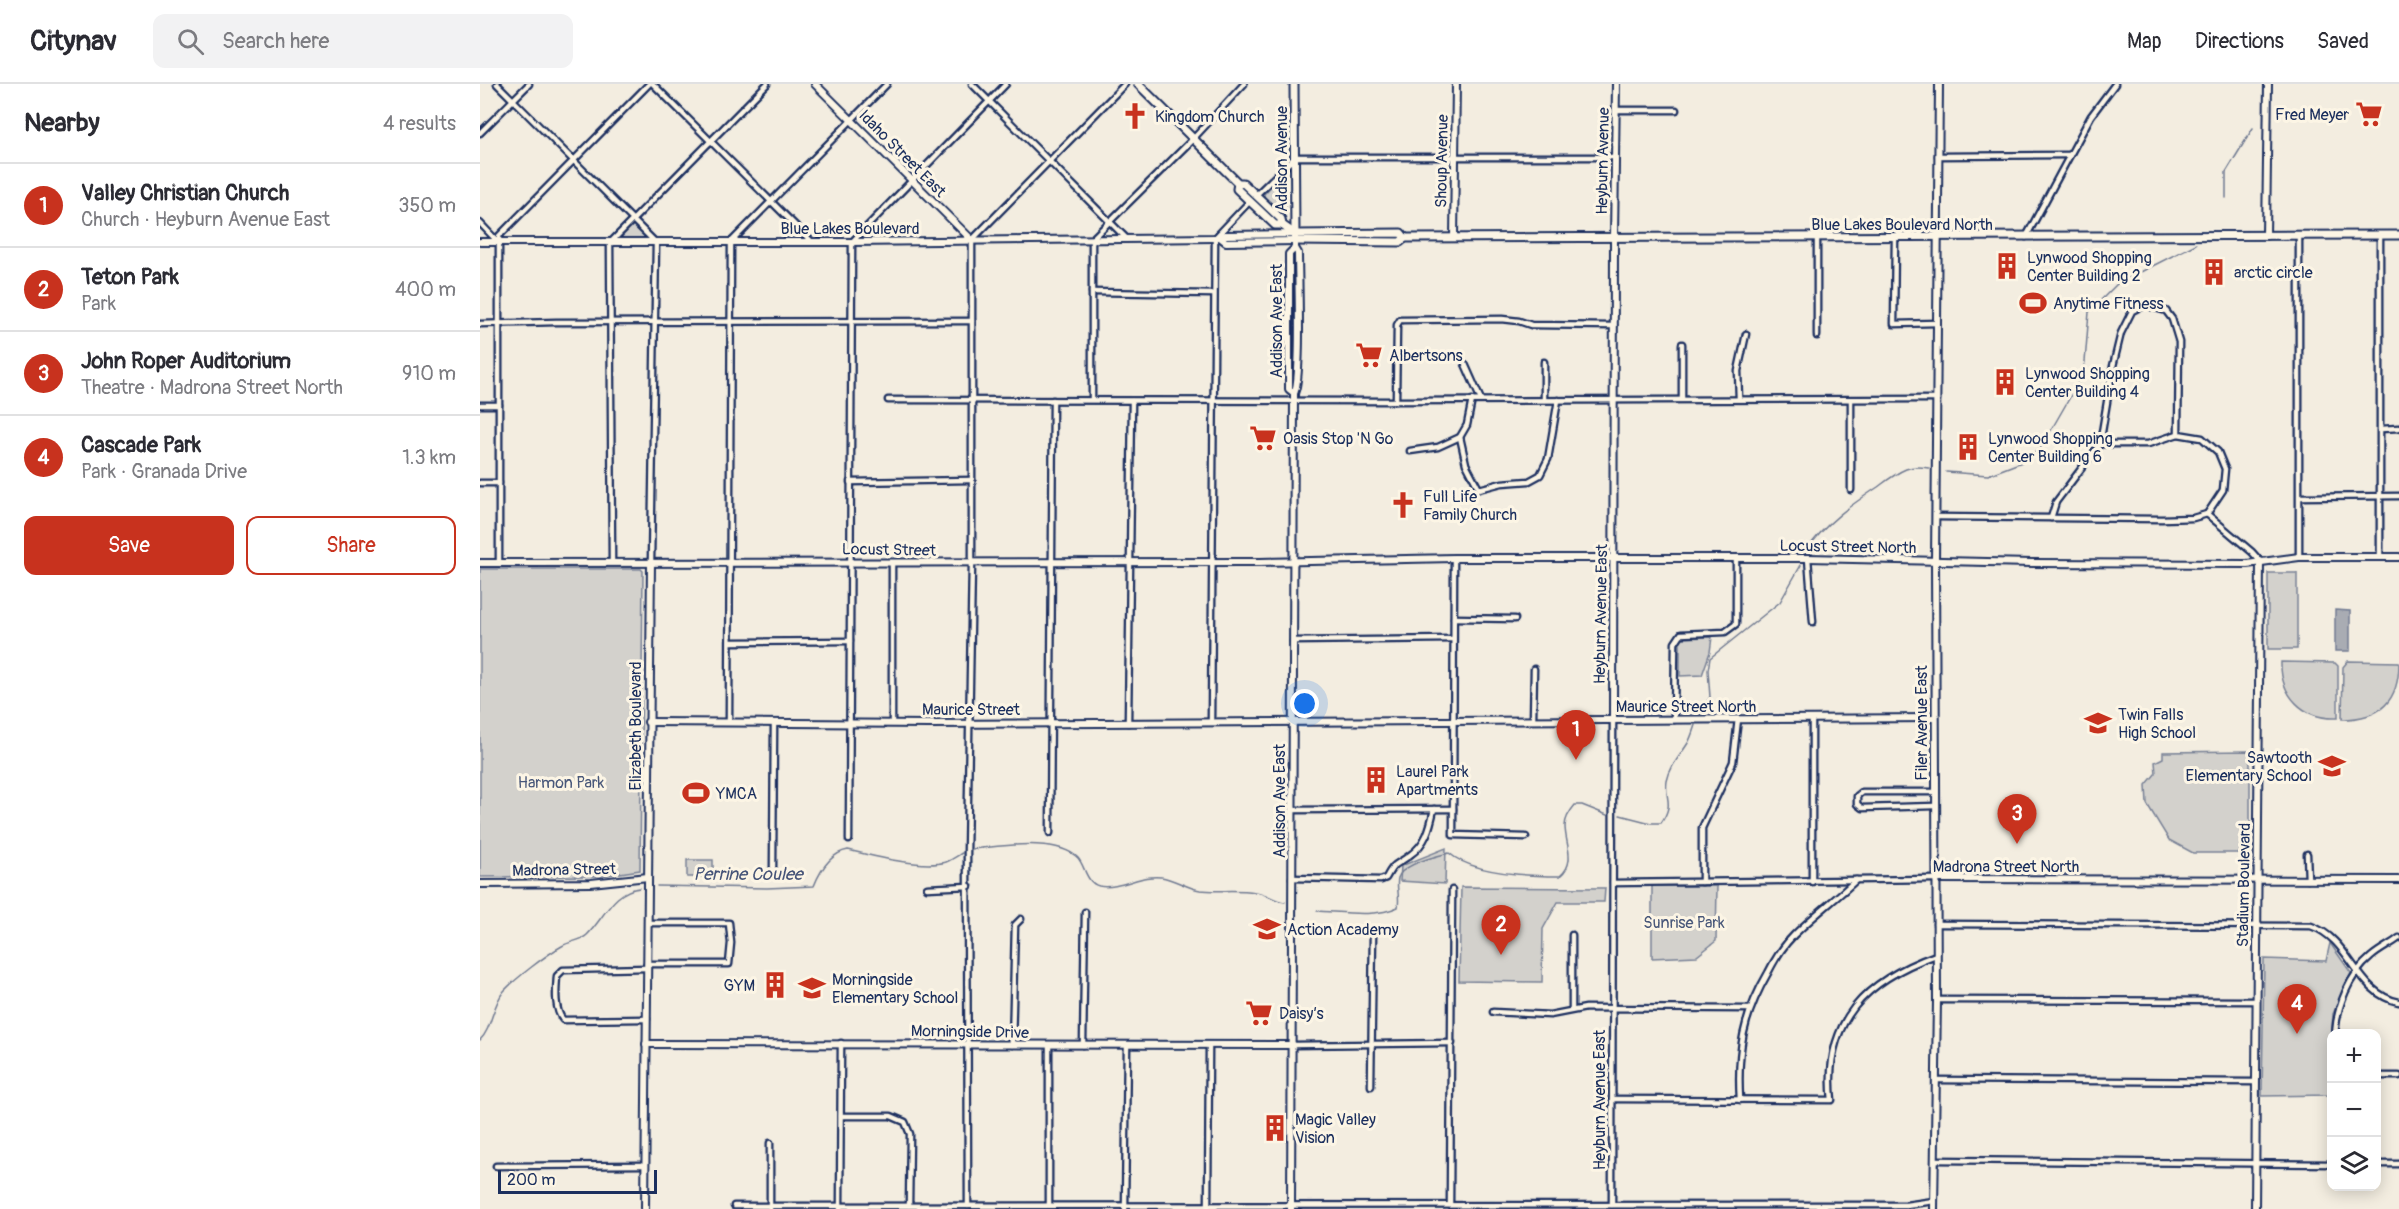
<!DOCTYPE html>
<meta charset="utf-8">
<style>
:root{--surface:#fff;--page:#f2f2f3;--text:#2b2b33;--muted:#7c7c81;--line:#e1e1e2;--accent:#c8321e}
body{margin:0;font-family:Pangolin,sans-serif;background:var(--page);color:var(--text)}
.controls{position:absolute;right:18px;bottom:18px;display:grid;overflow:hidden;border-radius:12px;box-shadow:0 3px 15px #0003}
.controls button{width:54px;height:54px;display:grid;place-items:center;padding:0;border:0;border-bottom:2px solid var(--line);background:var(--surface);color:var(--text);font:30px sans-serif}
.scale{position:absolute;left:18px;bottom:15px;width:159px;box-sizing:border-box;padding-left:6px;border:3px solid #1b2f5e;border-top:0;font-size:16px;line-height:21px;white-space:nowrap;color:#1b2f5e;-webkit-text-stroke:4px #fcf5e5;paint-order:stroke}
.you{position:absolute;left:825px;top:620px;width:21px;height:21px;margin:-15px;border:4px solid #fff;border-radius:50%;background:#1a73e8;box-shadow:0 0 0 9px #1a73e833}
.badge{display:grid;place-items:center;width:39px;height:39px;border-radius:50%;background:var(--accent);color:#fff;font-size:20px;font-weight:700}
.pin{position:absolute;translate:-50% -50px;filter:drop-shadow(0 2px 3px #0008)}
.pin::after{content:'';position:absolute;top:32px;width:21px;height:18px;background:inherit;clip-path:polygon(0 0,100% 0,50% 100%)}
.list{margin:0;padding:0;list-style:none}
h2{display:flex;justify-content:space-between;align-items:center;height:78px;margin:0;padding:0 24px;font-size:26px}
h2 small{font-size:20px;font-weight:400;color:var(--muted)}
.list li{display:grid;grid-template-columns:39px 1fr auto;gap:18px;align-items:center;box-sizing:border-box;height:84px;padding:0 24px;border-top:2px solid var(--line)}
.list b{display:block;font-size:22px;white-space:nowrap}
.list p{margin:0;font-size:20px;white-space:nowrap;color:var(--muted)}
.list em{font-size:20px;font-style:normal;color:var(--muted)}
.actions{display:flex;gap:12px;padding:18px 24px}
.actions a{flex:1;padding:14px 0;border:2px solid var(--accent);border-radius:12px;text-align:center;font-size:21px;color:var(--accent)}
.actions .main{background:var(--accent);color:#fff}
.icon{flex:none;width:33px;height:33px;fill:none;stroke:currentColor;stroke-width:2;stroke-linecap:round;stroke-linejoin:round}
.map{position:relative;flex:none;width:1919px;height:1125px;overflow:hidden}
header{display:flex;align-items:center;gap:36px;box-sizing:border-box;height:84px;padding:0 30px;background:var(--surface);border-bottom:2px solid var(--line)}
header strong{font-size:28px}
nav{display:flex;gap:33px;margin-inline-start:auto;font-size:21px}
.search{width:420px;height:54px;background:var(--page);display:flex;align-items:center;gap:15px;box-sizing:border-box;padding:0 21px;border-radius:12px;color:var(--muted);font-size:22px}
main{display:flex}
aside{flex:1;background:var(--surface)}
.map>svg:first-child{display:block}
</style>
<header>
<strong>Citynav</strong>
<div class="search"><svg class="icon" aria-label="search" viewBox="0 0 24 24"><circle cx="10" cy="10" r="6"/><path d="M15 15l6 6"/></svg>Search here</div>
<nav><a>Map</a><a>Directions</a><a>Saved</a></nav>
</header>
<main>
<aside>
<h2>Nearby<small>4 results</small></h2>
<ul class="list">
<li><span class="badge">1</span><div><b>Valley Christian Church</b><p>Church · Heyburn Avenue East</p></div><em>350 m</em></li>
<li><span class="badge">2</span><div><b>Teton Park</b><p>Park</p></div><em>400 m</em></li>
<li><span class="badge">3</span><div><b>John Roper Auditorium</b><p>Theatre · Madrona Street North</p></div><em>910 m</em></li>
<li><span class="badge">4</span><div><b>Cascade Park</b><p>Park · Granada Drive</p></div><em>1.3 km</em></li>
</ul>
<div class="actions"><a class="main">Save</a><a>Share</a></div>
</aside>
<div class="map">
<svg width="1919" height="1125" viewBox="0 0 1919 1125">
<rect width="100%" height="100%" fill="#f3ede0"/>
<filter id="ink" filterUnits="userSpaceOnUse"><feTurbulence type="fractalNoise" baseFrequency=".0167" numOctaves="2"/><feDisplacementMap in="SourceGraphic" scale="12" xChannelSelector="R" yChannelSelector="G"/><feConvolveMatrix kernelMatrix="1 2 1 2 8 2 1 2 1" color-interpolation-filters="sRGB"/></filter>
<g filter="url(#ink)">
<g fill="#d3d1cc" stroke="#778095" stroke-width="1.5">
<polygon points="804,92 806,129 802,131 785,116 784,110 799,94"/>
<polygon points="153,136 176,159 130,159"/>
<polygon points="0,485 161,485 163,487 160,786 120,792 0,793"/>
<rect x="1788" y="489" width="29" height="76"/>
<polygon points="1232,553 1230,568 1222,591 1200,592 1200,554"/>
<path d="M1868 577 1919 578C1919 617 1901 635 1862 635L1863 583Z"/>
<path d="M1801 578 1855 579 1858 582V634C1823 636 1800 611 1801 578Z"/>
<polygon points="1768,667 1770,671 1770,769 1713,769 1689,756 1667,720 1666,701 1676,689 1675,678 1683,674 1683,668"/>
<polygon points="966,764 965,800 920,797 921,782"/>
<rect x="207" y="776" width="26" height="17"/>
<polygon points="1172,802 1237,802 1236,857 1217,872 1172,874"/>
<polygon points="981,803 1125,804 1124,818 1078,818 1063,845 1062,898 979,897"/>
<polygon points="1850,859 1871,889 1853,930 1850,970 1850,1011 1782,1012 1784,875 1846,877"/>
</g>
<polygon fill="#a9acb3" stroke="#707a91" stroke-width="1.5" points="1855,526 1870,527 1870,567 1855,567"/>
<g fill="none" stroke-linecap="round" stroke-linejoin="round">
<g stroke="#707a91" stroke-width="1.5">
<polyline points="1746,114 1746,88 1773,44"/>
<polyline points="1466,388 1508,391 1547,376 1562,362 1601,294 1605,278 1609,228 1637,200 1716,160"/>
<path d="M1327 466C1345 439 1371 421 1398 403 1406 397 1416 389 1426 385 1434 382 1441 383 1449 384"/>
<polyline points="1220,630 1230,613 1228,586 1230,574 1300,518 1321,481"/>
<path d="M1140 731 1171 739H1181C1195 718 1184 715 1187 697 1190 682 1200 672 1208 659 1211 654 1213 647 1215 641"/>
<path d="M491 765C518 763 577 752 598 774 605 782 606 799 619 802 640 806 661 790 681 793 695 795 707 804 720 806 738 808 757 805 775 808 786 809 794 817 805 818"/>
<path d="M177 802 287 804 334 802C340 787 351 769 368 766 393 772 442 785 466 778 471 776 477 772 482 769"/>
<path d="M837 827C862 828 895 834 918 823 920 812 916 803 918 794 922 780 956 772 969 769 993 790 1049 792 1080 792 1097 778 1085 760 1085 742 1085 734 1090 727 1095 721H1102L1127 731"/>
<path d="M0 956C12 945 12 921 24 907 36 894 66 871 82 862 90 857 101 857 107 851 124 834 134 806 160 804"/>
</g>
<defs>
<g id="street">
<polyline points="17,0 176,159 171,478"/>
<polyline points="173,0 332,158"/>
<polyline points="492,0 647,155"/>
<polyline points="1136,26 1196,26"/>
<polyline points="0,49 49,0"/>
<polyline points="1458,72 1590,71"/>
<polyline points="776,111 815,73 1134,73"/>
<polyline points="0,139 18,158"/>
<polyline points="1819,152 1819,473"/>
<polyline points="1415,153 1414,240 1457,239"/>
<polyline points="1546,153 1611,32 1635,0"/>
<polyline points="1337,154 1337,252"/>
<polyline points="612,208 733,210"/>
<polyline points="0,240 76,238 492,237"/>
<polyline points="1202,260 1202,315"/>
<polyline points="985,280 1001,316"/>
<polyline points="612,315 612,155 713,55 764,0"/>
<polyline points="1259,315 1258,287 1266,250"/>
<polyline points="408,316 916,317 1457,315"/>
<polyline points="992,316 987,341 980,353 986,380 999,405 1022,399 1049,397 1060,391 1068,375 1078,316"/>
<polyline points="1064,316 1064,278"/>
<polyline points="1371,316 1371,406"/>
<polyline points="916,317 917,241 920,236 1022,235 1039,237 1051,241 1134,242"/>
<polyline points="0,321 19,321"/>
<polyline points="1901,345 1919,344"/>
<polyline points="1620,360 1668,360 1698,350 1722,354 1738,368 1745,385 1743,406 1727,430"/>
<polyline points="930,367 958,363 980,353"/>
<polyline points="370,398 492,396"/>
<polyline points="0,399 19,399"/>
<polyline points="1820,413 1919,412"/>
<polyline points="1727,430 1772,468 1780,477"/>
<polyline points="1456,433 1682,435 1713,434 1727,430"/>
<polyline points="1571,434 1576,418 1620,360 1633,282 1641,249 1652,227 1660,223 1668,222 1686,227 1692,235 1699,258 1698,350"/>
<polyline points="1900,473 1900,151"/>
<polyline points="974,474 973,751 1046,753"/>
<polyline points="1328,474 1333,538"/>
<polyline points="132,478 130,159 287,0"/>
<polyline points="19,479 19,152 169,0"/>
<polyline points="412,479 412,639"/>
<polyline points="974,534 1035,535"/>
<polyline points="813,557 973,555"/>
<polyline points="250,558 370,557"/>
<polyline points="1053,636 1054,585"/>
<polyline points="1194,636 1195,559 1201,550 1245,548 1256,540 1256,475"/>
<polyline points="249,638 251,158 407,0"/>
<polyline points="731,638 735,154 770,117"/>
<polyline points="648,639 652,317"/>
<polyline points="1455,722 1382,724 1377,720 1377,712 1382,708 1455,708"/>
<polyline points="813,726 973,725"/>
<polyline points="570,749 573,316"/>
<polyline points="369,756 372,158 526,0"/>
<polyline points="1827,770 1828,796"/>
<polyline points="293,784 294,639"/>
<path d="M812 794 901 796 906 794C915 777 916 782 930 771 946 760 950 744 954 725"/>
<polyline points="1222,798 1222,744 1253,678 1258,635"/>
<polyline points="1332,798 1332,635"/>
<polyline points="1133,799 1456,795"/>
<polyline points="447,804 489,802"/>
<path d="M1456 840 1831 842C1871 855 1876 910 1919 918"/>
<polyline points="1092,851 1092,925"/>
<polyline points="167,880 249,880 251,859 249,839 168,839"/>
<polyline points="1457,916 1775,917"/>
<polyline points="1013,928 1070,931 1106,924 1269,925"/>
<path d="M167 935 83 936C74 925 76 906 77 892L83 886 167 884"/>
<path d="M1855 950C1857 922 1869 891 1891 873 1900 865 1910 861 1919 854"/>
<polyline points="532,961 535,841 541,835"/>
<polyline points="569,961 569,1121"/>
<polyline points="603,961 605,828"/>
<polyline points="813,961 972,959"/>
<polyline points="1896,992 1919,992"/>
<polyline points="1456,996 1775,998"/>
<polyline points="891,1002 893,849"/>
<path d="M1132 1015 1352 1016C1343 937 1386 896 1456 871"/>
<path d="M1260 1016C1257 966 1263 932 1288 889 1295 875 1303 862 1314 851 1333 832 1356 815 1376 796"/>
<polyline points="361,1032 411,1032 425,1038 430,1050 429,1122"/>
<polyline points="1456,1076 1852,1080"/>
<polyline points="1896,1080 1919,1080"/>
<polyline points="16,1082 165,1081"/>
<polyline points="970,1121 972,806"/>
<polyline points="1132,1121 1133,636"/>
<polyline points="254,1122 1426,1121 1454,1117"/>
<polyline points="488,1122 487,769 492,479 492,156 645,0"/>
<polyline points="290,1125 290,1059"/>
<polyline points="360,1125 361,959"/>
<polyline points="645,1125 647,961"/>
<polyline points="728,1125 729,961"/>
</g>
<g id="secondary">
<polyline points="335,0 492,156"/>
<polyline points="1786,152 1788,0"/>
<polyline points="741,154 746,158 815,157"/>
<polyline points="974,154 976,0"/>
<path d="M0 158H372L735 154 745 151 815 150V164L818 169C818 190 822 299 814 309L811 1125"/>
<polyline points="814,309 809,305 809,170 815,164"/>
<polyline points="0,479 780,478 974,474 1328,474 1552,479 1767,480 1819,473 1919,473"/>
<polyline points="1133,636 1134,154 1136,0"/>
<polyline points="168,638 450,640 1455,634"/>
<polyline points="1456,795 1919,796"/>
<polyline points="0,800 111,799 168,793"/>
<polyline points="166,960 813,961"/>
<polyline points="165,1125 171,478"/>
<polyline points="1454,1125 1457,916 1455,477 1459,0"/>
<polyline points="1775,1125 1780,477"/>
</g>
<g id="primary">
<polyline points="658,0 758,99 763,99 801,135 802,141"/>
<polyline points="814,0 815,150"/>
<polyline points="758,99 757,105 795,141 802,141 815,150"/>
<polyline points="815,150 921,149 925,154"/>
<polyline points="815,157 920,158 925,154 1919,151"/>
</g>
</defs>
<use href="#street" stroke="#1b2f5e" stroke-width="9"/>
<use href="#secondary" stroke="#1b2f5e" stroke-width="10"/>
<use href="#primary" stroke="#1b2f5e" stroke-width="11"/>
<use href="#street" stroke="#fcf5e5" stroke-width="4.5"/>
<use href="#secondary" stroke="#fcf5e5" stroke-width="6"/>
<use href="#primary" stroke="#fcf5e5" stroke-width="7"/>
</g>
</g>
<defs>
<symbol id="supermarket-bare" viewBox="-9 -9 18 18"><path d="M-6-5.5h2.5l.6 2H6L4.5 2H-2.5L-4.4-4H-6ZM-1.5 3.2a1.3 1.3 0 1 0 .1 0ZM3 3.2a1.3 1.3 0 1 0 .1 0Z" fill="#c8321e" stroke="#fcf5e5" stroke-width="2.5" paint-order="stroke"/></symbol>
<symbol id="church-bare" viewBox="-9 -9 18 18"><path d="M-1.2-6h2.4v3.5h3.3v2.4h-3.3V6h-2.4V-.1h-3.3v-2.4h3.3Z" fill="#c8321e" stroke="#fcf5e5" stroke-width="2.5" paint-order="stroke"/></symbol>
<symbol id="building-bare" viewBox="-9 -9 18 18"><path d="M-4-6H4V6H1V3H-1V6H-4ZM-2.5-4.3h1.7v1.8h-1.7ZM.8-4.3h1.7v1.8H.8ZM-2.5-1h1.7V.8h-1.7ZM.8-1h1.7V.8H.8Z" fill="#c8321e" stroke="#fcf5e5" stroke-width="2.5" paint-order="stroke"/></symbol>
<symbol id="stadium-bare" viewBox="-9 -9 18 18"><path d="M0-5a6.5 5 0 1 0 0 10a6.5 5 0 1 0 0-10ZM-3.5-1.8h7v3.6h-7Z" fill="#c8321e" stroke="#fcf5e5" stroke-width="2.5" paint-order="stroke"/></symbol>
<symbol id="school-bare" viewBox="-9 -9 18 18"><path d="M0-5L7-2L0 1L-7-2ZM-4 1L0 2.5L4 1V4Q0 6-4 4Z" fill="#c8321e" stroke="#fcf5e5" stroke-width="2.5" paint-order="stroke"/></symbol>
</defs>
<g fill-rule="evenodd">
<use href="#supermarket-bare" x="1870" y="11" width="38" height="38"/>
<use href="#church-bare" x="636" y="13" width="38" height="38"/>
<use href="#building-bare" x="1508" y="163" width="38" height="38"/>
<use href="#building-bare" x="1715" y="169" width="38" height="38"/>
<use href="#stadium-bare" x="1534" y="200" width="38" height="38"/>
<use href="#supermarket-bare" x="870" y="252" width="38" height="38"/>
<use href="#building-bare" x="1506" y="279" width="38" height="38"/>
<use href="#supermarket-bare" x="764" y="335" width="38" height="38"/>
<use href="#building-bare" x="1469" y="344" width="38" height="38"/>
<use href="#church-bare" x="904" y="402" width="38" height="38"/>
<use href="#school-bare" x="1599" y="620" width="38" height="38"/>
<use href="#school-bare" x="1833" y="663" width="38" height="38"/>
<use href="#building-bare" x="877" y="677" width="38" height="38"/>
<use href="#stadium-bare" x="197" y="690" width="38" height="38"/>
<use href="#school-bare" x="768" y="826" width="38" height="38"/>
<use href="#building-bare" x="276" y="882" width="38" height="38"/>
<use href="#school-bare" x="313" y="885" width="38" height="38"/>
<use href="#supermarket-bare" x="760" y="910" width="38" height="38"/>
<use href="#building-bare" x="776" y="1025" width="38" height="38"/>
</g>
<g text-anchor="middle" stroke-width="6" stroke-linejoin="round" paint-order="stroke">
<g font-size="16" fill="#1b2f5e" stroke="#fcf5e5" text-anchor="start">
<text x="1869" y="36" text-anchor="end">Fred Meyer</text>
<text x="675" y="38">Kingdom Church</text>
<text x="1547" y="179">Lynwood Shopping<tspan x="1547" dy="18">Center Building 2</tspan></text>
<text x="1754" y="194">arctic circle</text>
<text x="1573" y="225">Anytime Fitness</text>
<text x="909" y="277">Albertsons</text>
<text x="1545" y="295">Lynwood Shopping<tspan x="1545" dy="18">Center Building 4</tspan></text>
<text x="803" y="360">Oasis Stop 'N Go</text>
<text x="1508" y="360">Lynwood Shopping<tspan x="1508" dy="18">Center Building 6</tspan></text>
<text x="943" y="418">Full Life<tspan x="943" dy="18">Family Church</tspan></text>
<text x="1638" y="636">Twin Falls<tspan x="1638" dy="18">High School</tspan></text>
<text x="1832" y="679" text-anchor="end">Sawtooth<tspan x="1832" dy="18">Elementary School</tspan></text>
<text x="916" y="693">Laurel Park<tspan x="916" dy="18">Apartments</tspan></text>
<text x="236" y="715">YMCA</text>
<text x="807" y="851">Action Academy</text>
<text x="352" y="901">Morningside<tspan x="352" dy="18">Elementary School</tspan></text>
<text x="275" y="907" text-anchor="end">GYM</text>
<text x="799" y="935">Daisy’s</text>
<text x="815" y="1041">Magic Valley<tspan x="815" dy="18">Vision</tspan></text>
</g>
<g font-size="16" fill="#1b2f5e" stroke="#fcf5e5">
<text transform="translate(423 69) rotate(45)" y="6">Idaho Street East</text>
<text transform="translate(801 75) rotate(-90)" y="6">Addison Avenue</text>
<text transform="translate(961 77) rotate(-89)" y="6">Shoup Avenue</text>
<text transform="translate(1122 77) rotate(-89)" y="6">Heyburn Avenue</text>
<text x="1422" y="146">Blue Lakes Boulevard North</text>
<text x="370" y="150">Blue Lakes Boulevard</text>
<text transform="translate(796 237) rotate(-90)" y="6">Addison Ave East</text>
<text transform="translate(1368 462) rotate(1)" y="6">Locust Street North</text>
<text transform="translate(409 465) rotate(1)" y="6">Locust Street</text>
<text transform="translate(1120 530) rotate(-89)" y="6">Heyburn Avenue East</text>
<text x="1206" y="628">Maurice Street North</text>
<text x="491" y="631">Maurice Street</text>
<text transform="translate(1441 639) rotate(-90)" y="6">Filer Avenue East</text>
<text transform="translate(155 642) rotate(-90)" y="6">Elizabeth Boulevard</text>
<text transform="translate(799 717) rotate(-90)" y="6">Addison Ave East</text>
<text x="1526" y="788">Madrona Street North</text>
<text transform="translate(84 785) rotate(-1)" y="6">Madrona Street</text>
<text transform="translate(1763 801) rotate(-89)" y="6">Stadium Boulevard</text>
<text transform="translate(490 947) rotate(1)" y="6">Morningside Drive</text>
<text transform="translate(1119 1016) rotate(-90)" y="6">Heyburn Avenue East</text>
</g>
<g font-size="16" fill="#49587a" stroke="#fcf5e5">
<text x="81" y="704">Harmon Park</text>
<text x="1204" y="844">Sunrise Park</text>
</g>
<g font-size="18" font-style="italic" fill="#465478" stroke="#fcf5e5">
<text x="268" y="796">Perrine Coulee</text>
</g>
</g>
</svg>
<div class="controls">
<button>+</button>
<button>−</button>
<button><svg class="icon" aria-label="layers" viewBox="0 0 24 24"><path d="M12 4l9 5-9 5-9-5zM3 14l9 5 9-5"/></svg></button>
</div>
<div class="scale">200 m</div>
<div class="you"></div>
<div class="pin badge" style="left:1096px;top:676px">1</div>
<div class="pin badge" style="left:1021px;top:871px">2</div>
<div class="pin badge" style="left:1537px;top:760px">3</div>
<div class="pin badge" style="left:1817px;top:950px">4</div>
</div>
</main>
